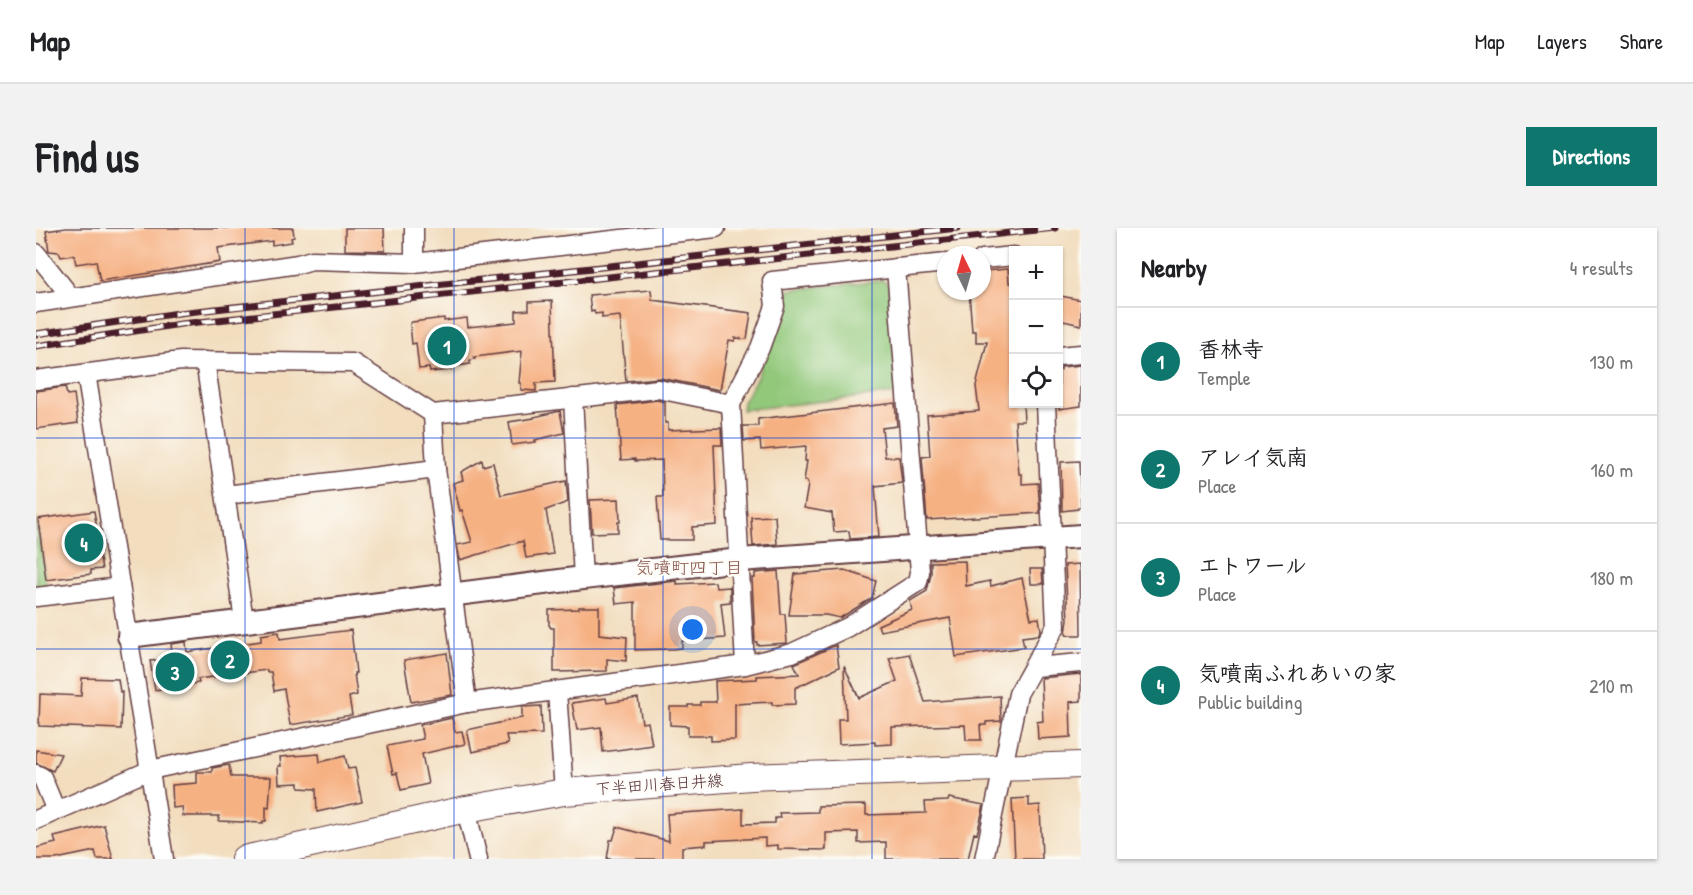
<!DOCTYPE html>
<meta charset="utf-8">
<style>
:root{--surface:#fff;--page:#f2f2f2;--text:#202124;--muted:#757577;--line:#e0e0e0;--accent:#0f766e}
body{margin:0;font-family:"Patrick Hand","Klee One",sans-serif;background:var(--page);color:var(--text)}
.controls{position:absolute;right:18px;top:18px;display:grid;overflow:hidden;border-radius:0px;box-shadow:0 2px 4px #0004}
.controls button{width:54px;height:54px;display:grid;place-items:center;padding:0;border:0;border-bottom:2px solid var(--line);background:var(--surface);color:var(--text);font:30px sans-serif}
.compass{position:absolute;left:901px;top:18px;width:54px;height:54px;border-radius:50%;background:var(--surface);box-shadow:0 2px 4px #0004;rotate:355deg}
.you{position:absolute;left:657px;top:402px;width:21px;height:21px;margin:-15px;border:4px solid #fff;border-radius:50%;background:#1a73e8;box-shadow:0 0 0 9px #1a73e833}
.badge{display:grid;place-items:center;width:39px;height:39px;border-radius:50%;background:var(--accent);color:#fff;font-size:20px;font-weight:700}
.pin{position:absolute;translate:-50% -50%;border:3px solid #fff;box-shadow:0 2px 6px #0006}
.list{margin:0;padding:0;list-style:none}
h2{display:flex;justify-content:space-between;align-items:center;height:78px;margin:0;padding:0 24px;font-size:26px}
h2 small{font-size:20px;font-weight:400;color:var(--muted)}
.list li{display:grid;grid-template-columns:39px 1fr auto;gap:18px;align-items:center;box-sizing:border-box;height:108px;padding:0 24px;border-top:2px solid var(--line)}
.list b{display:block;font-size:22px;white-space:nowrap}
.list p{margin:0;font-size:20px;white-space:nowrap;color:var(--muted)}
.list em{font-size:20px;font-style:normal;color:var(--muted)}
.icon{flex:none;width:33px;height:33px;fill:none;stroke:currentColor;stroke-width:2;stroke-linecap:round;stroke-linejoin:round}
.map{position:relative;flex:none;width:1045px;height:631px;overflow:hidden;border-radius:0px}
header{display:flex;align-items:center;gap:36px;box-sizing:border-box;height:84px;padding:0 30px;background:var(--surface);border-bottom:2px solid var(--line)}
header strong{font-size:28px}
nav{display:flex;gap:33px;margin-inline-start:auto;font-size:21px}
.intro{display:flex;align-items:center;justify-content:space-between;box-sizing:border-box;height:144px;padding:0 36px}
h1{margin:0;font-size:42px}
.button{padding:15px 27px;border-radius:0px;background:var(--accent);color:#fff;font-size:21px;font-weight:700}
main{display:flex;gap:36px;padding:0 36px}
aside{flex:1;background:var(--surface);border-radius:0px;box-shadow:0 2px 4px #0004}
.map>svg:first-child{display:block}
</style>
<header>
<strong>Map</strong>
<nav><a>Map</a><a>Layers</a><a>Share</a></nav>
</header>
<div class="intro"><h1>Find us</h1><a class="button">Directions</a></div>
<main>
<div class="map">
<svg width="1045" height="631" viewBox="0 0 1045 631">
<rect width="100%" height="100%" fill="#fdfcf7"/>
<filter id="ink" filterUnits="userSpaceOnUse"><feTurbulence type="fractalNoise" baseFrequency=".0167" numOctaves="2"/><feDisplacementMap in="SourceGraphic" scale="12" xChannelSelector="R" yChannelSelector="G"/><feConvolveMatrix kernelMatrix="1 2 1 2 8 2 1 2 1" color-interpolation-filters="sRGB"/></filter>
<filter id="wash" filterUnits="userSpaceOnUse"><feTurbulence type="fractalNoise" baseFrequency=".008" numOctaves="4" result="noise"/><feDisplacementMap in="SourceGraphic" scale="24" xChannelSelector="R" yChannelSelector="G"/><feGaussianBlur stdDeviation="1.35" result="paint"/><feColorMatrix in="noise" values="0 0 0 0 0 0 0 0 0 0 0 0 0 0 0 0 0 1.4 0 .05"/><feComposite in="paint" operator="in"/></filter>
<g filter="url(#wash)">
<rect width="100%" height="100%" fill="#f2ddbe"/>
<g fill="#92c87a" stroke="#6e7452" stroke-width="1.5">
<polygon points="847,52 853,57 861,165 706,182 707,174 721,149 747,83 746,69 752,62"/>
<polygon points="0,289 11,358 0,360"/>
</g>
<g id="blocks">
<g fill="#f6b183">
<polygon points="30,0 257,0 258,9 255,10 256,14 236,17 236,13 182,20 184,34 64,53 60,33 40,36 38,27 25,29 23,24 13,23 10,3"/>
<polygon points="309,0 348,0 349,23 309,22"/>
<polygon points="972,41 973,55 978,55 978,176 987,176 988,193 979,193 983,246 986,246 986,256 1002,255 1004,285 891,292 886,229 894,228 891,187 943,183 940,158 951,114 940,114 940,103 936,103 933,63 946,63 948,43"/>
<polygon points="615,62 616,72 715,85 711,111 699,110 699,113 693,112 684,162 624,150 590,153 584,88 566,90 566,85 559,86 558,83 555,84 553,67"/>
<polygon points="1025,68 1045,72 1045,97 1023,92"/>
<polygon points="516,73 519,154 500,155 500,163 485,162 485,155 483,155 486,123 438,129 439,131 434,132 434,136 415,139 415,142 394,144 393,140 383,141 380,115 376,116 374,96 376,94 408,90 408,93 431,90 432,99 480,94 480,83 493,82 493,74"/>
<polygon points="1045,137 1045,178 1023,181 1023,142 1025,142 1025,139"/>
<polygon points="29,159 31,167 38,166 42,195 0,201 0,163"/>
<polygon points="621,172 629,174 629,195 632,195 632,202 685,200 686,217 678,217 681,297 656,299 656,312 624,312 621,269 627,269 626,232 599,233 599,231 585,232 581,177"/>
<polygon points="859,175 861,198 846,200 849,229 863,229 866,255 839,258 843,309 814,311 813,303 798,304 796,285 768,280 772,257 771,253 768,253 771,233 769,233 770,218 725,222 724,212 708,213 707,198 722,198 722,191"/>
<polygon points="524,183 528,205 499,212 500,214 476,217 473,194 498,190 498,189"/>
<polygon points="446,232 447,238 457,235 465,267 530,253 532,274 510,282 517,326 490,330 487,313 424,332 421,317 436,314 426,282 424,283 417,255 427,252 425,244"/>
<polygon points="1043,233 1045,279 1042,279 1042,281 1026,283 1025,234"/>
<polygon points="583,271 584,294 582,294 582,304 556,305 554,272"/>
<polygon points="58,283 65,324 63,325 66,341 55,342 55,346 10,352 2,291"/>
<polygon points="739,288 741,316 717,318 715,289"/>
<polygon points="929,333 930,358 954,353 955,358 986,350 995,391 1003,390 1005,402 1002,407 986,409 988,419 920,429 914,390 844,403 842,397 876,382 874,373 891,363 895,346 895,334"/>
<polygon points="1044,336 1045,407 1034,407 1030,406 1032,391 1029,337"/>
<polygon points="994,341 1006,341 1007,356 995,356"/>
<polygon points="808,342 840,353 836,370 804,390 790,387 753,387 759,346"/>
<polygon points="742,343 745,386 749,386 751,415 721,417 721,414 719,414 716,350 719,350 719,345"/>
<polygon points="641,353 641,356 679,354 680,360 694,359 694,374 685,375 689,410 646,413 646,420 637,421 599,422 599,374 580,376 578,360"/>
<polygon points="543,379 563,379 563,406 591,409 590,433 571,431 571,443 518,444 518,400 515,400 513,397 513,382 543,381"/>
<polygon points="315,402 320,445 318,445 321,467 313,469 316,487 254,497 248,461 238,463 235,444 231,444 231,442 162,451 163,455 119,462 114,433 132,431 131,425 136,424 135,416 150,414 151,424 225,413 225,407 243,404 244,411"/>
<polygon points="800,417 803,439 759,460 759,476 736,477 736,474 699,476 699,512 675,513 675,508 652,508 652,498 634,497 634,479 652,479 652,477 664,477 664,474 680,474 679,453 721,451 721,448 763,446 758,436"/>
<polygon points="411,425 416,467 375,474 368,432"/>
<polygon points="873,426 889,474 964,468 965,493 950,494 950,497 944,497 945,512 930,512 929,497 856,499 856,516 839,517 839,514 803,516 802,491 810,491 808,438 823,470 861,453 853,430"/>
<polygon points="1045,446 1045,473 1034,474 1035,509 1002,511 1001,494 1007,493 1005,450"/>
<polygon points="46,450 82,451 84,464 86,464 85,501 3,498 4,466 45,468"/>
<polygon points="570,470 571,475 602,470 606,495 612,494 616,517 567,524 565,499 541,502 536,475"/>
<polygon points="505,478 506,506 470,507 472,516 436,524 431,502 486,490 486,479"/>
<polygon points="416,490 419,504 426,503 429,516 386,526 392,556 365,562 361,545 357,546 351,518 387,511 384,497"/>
<polygon points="0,522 25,526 17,543 0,535"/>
<polygon points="283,526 284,534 309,528 312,541 319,540 326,574 281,584 280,561 263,560 263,555 243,556 242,538 245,538 244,529"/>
<polygon points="193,537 195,549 235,549 233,580 230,579 230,593 227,593 227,595 183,593 183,588 147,588 146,579 137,580 136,557 161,555 161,544 176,544 176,540"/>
<polygon points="913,570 948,577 941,606 938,605 932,631 850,631 850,614 822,615 822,604 790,605 790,622 742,621 742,617 729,618 729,610 670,613 670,617 646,619 646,631 571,631 574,612 577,612 581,599 633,613 631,586 707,581 707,596 739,595 739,590 744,590 743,585 782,584 782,578 830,577 830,587 890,585 889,574 912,573"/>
<polygon points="993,570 993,578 1004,577 1006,631 979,631 976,571"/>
<polygon points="68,597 77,631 61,631 59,623 20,631 0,631 0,620 20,615 18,609"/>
</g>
</g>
</g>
<g filter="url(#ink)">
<use href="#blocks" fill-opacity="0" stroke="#633c41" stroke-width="1.5"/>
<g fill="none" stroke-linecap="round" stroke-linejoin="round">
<defs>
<g id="minor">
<polyline points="0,25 35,69"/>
<polyline points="946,31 978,28"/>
<polyline points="378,35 378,0"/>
<polyline points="0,75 262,36 276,32 378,35 680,0"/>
<polyline points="1023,128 1045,126"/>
<polyline points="169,133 208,392"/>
<polyline points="50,145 128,631"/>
<polyline points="0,152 145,133 317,135 397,186 622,161 695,176"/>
<polyline points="537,170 547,350"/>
<polyline points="397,186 400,241 431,475"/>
<polyline points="190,267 400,241"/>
<polyline points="0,369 84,359"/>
<polyline points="709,437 695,176 724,120 739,78 736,53 910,35"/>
<polyline points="999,439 1045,435"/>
<polyline points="521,463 528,564"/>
<polyline points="0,546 6,549 20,583"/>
<polyline points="430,581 442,631"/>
<polyline points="0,592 114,542 431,475 709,437 756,425 812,399 882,354 884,344 860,40"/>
<polyline points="948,631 982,466 1020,398 1010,176"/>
</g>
<polyline id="tertiary" points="93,408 547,350 704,332 1045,308"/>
<polyline id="secondary" points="208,631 430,581 528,564 715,549 1045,537"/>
</defs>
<use href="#minor" stroke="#633c41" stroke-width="21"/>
<use href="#tertiary" stroke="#633c41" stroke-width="26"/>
<use href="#secondary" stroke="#633c41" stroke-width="28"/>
<use href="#minor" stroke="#fff" stroke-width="18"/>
<use href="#tertiary" stroke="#fff" stroke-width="22"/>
<use href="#secondary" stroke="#fff" stroke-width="26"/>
<defs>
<g id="rail">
<polyline points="0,106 143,85 922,0"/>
<polyline points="0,118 145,96 1019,0"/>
</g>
</defs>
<use href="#rail" stroke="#4a1f2b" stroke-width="7"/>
<use href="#rail" stroke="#fdfcf7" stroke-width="4.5" stroke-dasharray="14" stroke-linecap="butt"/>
</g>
</g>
<path fill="none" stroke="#1d4ed8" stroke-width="1.5" stroke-opacity="0.55" d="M209 0V631M418 0V631M627 0V631M836 0V631M0 210H1045M0 421H1045"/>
<g text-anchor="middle" stroke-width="4.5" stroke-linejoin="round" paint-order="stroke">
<g font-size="16" fill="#4a1f2b" stroke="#fdfcf7">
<text transform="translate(623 556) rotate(-4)" y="6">下半田川春日井線</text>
</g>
<g font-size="18" fill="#86524a" stroke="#fdfcf7">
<text x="653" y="346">気噴町四丁目</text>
</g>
</g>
</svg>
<div class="controls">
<button>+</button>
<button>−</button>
<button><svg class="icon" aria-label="locate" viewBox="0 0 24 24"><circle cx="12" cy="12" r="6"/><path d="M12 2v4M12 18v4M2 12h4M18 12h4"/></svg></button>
</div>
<svg class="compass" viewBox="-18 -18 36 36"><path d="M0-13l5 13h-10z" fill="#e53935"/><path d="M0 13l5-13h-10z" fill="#757577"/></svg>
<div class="you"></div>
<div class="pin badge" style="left:411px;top:118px">1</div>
<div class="pin badge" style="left:194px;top:432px">2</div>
<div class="pin badge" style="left:139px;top:444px">3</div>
<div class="pin badge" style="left:48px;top:315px">4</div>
</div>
<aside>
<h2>Nearby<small>4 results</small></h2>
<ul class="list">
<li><span class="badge">1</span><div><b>香林寺</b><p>Temple</p></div><em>130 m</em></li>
<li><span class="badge">2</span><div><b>アレイ気南</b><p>Place</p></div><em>160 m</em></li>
<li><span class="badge">3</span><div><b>エトワール</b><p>Place</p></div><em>180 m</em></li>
<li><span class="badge">4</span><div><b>気噴南ふれあいの家</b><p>Public building</p></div><em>210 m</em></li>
</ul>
</aside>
</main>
